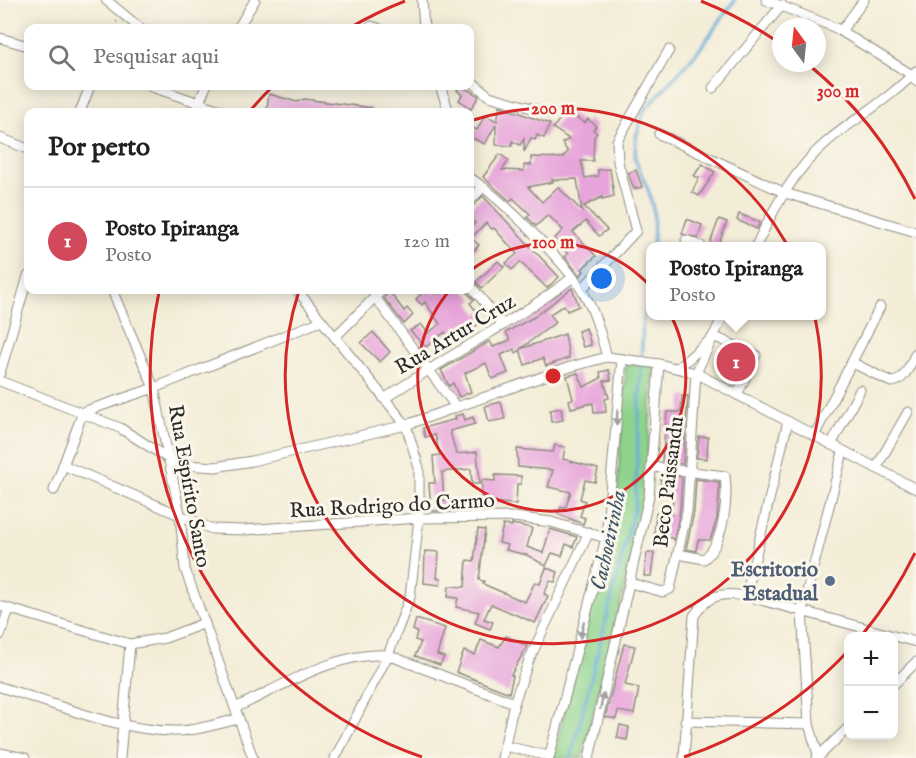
<!DOCTYPE html>
<html lang="pt">
<meta charset="utf-8">
<style>
:root{--surface:#fff;--page:#f6f6f6;--text:#202124;--muted:#757577;--line:#e0e0e0;--accent:#d1495b}
body{margin:0;font-family:"IM FELL English",serif;background:var(--page);color:var(--text)}
.controls{position:absolute;right:18px;bottom:18px;display:grid;overflow:hidden;border-radius:12px;box-shadow:0 3px 15px #0003}
.controls button{width:54px;height:54px;display:grid;place-items:center;padding:0;border:0;border-bottom:2px solid var(--line);background:var(--surface);color:var(--text);font:30px sans-serif}
.compass{position:absolute;left:772px;top:18px;width:54px;height:54px;border-radius:50%;background:var(--surface);box-shadow:0 3px 15px #0003;rotate:345deg}
.you{position:absolute;left:602px;top:279px;width:21px;height:21px;margin:-15px;border:4px solid #fff;border-radius:50%;background:#1a73e8;box-shadow:0 0 0 9px #1a73e833}
.badge{display:grid;place-items:center;width:39px;height:39px;border-radius:50%;background:var(--accent);color:#fff;font-size:20px;font-weight:700}
.pin{position:absolute;translate:-50% -50%;border:3px solid #fff;box-shadow:0 2px 6px #0006}
.popup{position:absolute;left:646px;top:242px;width:180px;height:78px;box-sizing:border-box;display:grid;place-content:center;border-radius:12px;background:var(--surface);filter:drop-shadow(0 2px 4px #0005);font-size:20px;white-space:nowrap;color:var(--muted)}
.popup b{font-size:22px;color:var(--text)}
.popup::after{content:'';position:absolute;left:50%;top:100%;margin-left:-12px;border:12px solid transparent;border-top-color:var(--surface)}
.list{margin:0;padding:0;list-style:none}
h2{display:flex;justify-content:space-between;align-items:center;height:78px;margin:0;padding:0 24px;font-size:26px}
h2 small{font-size:20px;font-weight:400;color:var(--muted)}
.list li{display:grid;grid-template-columns:39px 1fr auto;gap:18px;align-items:center;box-sizing:border-box;height:108px;padding:0 24px;border-top:2px solid var(--line)}
.list b{display:block;font-size:22px;white-space:nowrap}
.list p{margin:0;font-size:20px;white-space:nowrap;color:var(--muted)}
.list em{font-size:20px;font-style:normal;color:var(--muted)}
.icon{flex:none;width:33px;height:33px;fill:none;stroke:currentColor;stroke-width:2;stroke-linecap:round;stroke-linejoin:round}
.map{position:relative;flex:none;width:916px;height:758px;overflow:hidden}
.search{position:absolute;background:var(--surface);box-shadow:0 3px 15px #0003;left:24px;top:24px;width:450px;height:66px;display:flex;align-items:center;gap:15px;box-sizing:border-box;padding:0 21px;border-radius:12px;color:var(--muted);font-size:22px}
.panel{position:absolute;background:var(--surface);box-shadow:0 3px 15px #0003;left:24px;top:108px;width:450px;height:186px;border-radius:12px}
.map>svg:first-child{display:block}
</style>
<div class="map">
<svg width="916" height="758" viewBox="0 0 916 758">
<rect width="100%" height="100%" fill="#fbf7ec"/>
<filter id="ink" filterUnits="userSpaceOnUse"><feTurbulence type="fractalNoise" baseFrequency=".0167" numOctaves="2"/><feDisplacementMap in="SourceGraphic" scale="12" xChannelSelector="R" yChannelSelector="G"/><feConvolveMatrix kernelMatrix="1 2 1 2 8 2 1 2 1" color-interpolation-filters="sRGB"/></filter>
<filter id="wash" filterUnits="userSpaceOnUse"><feTurbulence type="fractalNoise" baseFrequency=".008" numOctaves="4" result="noise"/><feDisplacementMap in="SourceGraphic" scale="24" xChannelSelector="R" yChannelSelector="G"/><feGaussianBlur stdDeviation="1.35" result="paint"/><feColorMatrix in="noise" values="0 0 0 0 0 0 0 0 0 0 0 0 0 0 0 0 0 1.4 0 .05"/><feComposite in="paint" operator="in"/></filter>
<g filter="url(#wash)">
<rect width="100%" height="100%" fill="#f3edd7"/>
<polygon fill="#8dd38c" stroke="#5c7f5c" stroke-width="1.5" points="626,363 654,366 644,510 582,758 553,758 616,508"/>
<g fill="none" stroke-linecap="round" stroke-linejoin="round">
<g stroke="#65a9da" stroke-width="3">
<polyline points="653,246 654,213 649,192 635,159 636,137 644,111 699,50 735,0"/>
<polyline points="571,758 635,505 643,321 650,290"/>
</g>
</g>
<g id="blocks">
<g fill="#e7a4da" fill-rule="evenodd">
<polygon points="461,86 479,96 471,109 459,100 462,95 457,90"/>
<polygon points="269,94 297,102 304,99 372,108 371,112 274,111 267,108"/>
<polygon points="500,106 550,124 544,138 537,135 535,140 531,138 524,152 524,139 520,145 512,141 512,146 496,145 496,124 485,144 470,137 473,128 477,130 485,115 497,121"/>
<path d="M566 111 585 123 588 119 596 126 593 130 597 133 594 137 593 161H581L585 178 598 176V170L610 169 614 196 602 199V197L584 206 607 230 599 236 586 221 573 232 596 256 582 269 584 271 580 276 565 257 568 254 554 239 563 230 548 215 536 226 527 217 530 214 513 198 510 201 483 177 500 154 509 161 502 170 524 171V165H531V157L562 158 568 152 562 143 569 139 553 128ZM577 179 582 211 558 187 542 202 528 187 553 182 552 180Z"/>
<polygon points="702,164 715,172 699,196 692,192 699,178 694,176"/>
<polygon points="636,170 642,187 634,189 628,173"/>
<polygon points="483,196 559,277 547,288 520,262 512,270 506,263 517,254 494,228 492,229 486,223 471,238 479,245 470,255 470,228 475,223 470,218 470,208"/>
<polygon points="739,214 760,222 757,229 737,220"/>
<polygon points="687,219 702,225 698,238 682,234"/>
<polygon points="719,219 727,222 718,246 709,246"/>
<polygon points="498,261 504,267 482,288 476,282"/>
<polygon points="572,288 579,306 567,311 564,305 550,314 556,322 520,349 565,334 569,358 546,366 543,358 525,365 520,350 516,353 514,349 501,355 508,373 492,379 486,363 465,373 471,392 459,397 453,383 449,386 441,370 490,341 493,347 510,340 506,332 534,317"/>
<polygon points="425,290 432,290 436,294 440,290 465,290 474,300 470,303 478,314 482,311 489,318 450,341 445,332 426,347 410,331 421,324 428,333 440,324 425,302 422,305 416,299"/>
<polygon points="389,291 404,311 407,308 413,315 404,324 384,298"/>
<polygon points="586,328 591,345 583,347 578,331"/>
<polygon points="373,332 390,352 380,362 361,343"/>
<polygon points="729,350 747,358 738,377 721,369"/>
<polygon points="609,370 611,380 604,381 609,398 605,399 606,412 594,413 593,403 571,408 569,400 573,399 567,376 578,373 584,387 601,378 600,372"/>
<polygon points="682,396 688,396 683,464 662,461 667,412 681,412"/>
<polygon points="501,402 505,419 489,422 485,406"/>
<polygon points="561,408 563,420 551,422 550,410"/>
<polygon points="463,414 465,420 473,417 475,424 450,431 456,454 477,452 480,484 472,484 471,469 442,472 444,501 479,502 480,510 431,511 429,483 435,483 433,456 440,455 435,435 425,437 423,428 456,419 455,416"/>
<polygon points="699,437 708,437 707,459 697,458"/>
<polygon points="555,445 565,447 563,459 598,469 595,482 585,480 580,499 585,501 580,516 585,518 583,524 558,514 561,507 565,509 571,492 548,487 553,470 518,467 517,449 553,452"/>
<polygon points="495,475 521,476 521,484 517,484 516,504 481,502 482,480 495,481"/>
<polygon points="661,475 682,477 680,510 674,540 672,538 654,537 656,513 672,514 673,495 660,495"/>
<polygon points="696,479 719,482 719,493 717,519 710,540 698,540 696,551 686,549 694,512"/>
<polygon points="512,524 532,528 527,547 543,553 550,529 577,537 573,547 566,544 562,556 552,553 546,566 527,555 506,550 508,545 499,543 503,525 512,526"/>
<polygon points="478,529 485,530 479,580 484,581 483,584 525,602 535,582 540,584 546,568 558,572 555,582 550,581 544,594 548,596 535,623 491,604 484,619 493,622 490,629 475,623 479,612 456,607 458,598 448,597 449,586 465,587 467,560 474,561"/>
<polygon points="425,551 439,552 437,578 441,578 440,585 424,583"/>
<polygon points="647,553 654,553 651,576 644,576"/>
<polygon points="416,619 445,628 437,655 444,657 440,665 415,656 421,642 415,640 417,632 413,630"/>
<polygon points="506,636 527,646 511,675 513,676 509,693 456,672 464,651 475,655 481,640 499,647"/>
<polygon points="624,644 635,646 625,685 639,688 634,714 618,711 616,719 605,717"/>
<polygon points="620,725 629,727 627,740 617,738"/>
</g>
</g>
</g>
<g filter="url(#ink)">
<use href="#blocks" fill-opacity="0" stroke="#8f8c81" stroke-width="1.5"/>
<g fill="none" stroke-linecap="round" stroke-linejoin="round">
<defs>
<g id="minor">
<polyline points="106,0 140,28"/>
<polyline points="422,0 424,28"/>
<polyline points="766,0 836,28 912,75 916,81"/>
<polyline points="371,26 378,28"/>
<polyline points="238,28 255,0"/>
<polyline points="841,31 864,0"/>
<polyline points="0,38 28,46"/>
<polyline points="470,80 489,96 549,113"/>
<polyline points="149,86 226,112"/>
<polyline points="440,86 449,112"/>
<polyline points="713,88 782,5"/>
<polyline points="198,105 206,86"/>
<polyline points="80,112 90,86"/>
<polyline points="659,134 785,193 916,232"/>
<polyline points="0,138 28,149"/>
<path d="M470 178C498 195 567 264 583 292 595 312 601 335 607 357"/>
<polyline points="470,201 483,187"/>
<polyline points="686,240 701,246"/>
<path d="M756 246C774 208 795 168 829 140 857 117 891 98 916 71"/>
<polyline points="470,285 503,325"/>
<polyline points="582,289 636,231 618,162 617,141 669,50"/>
<polyline points="112,290 154,388 180,514 185,569 253,758"/>
<polyline points="297,290 406,425 419,468 419,518 410,597 388,655 335,758"/>
<polyline points="375,297 456,407"/>
<polyline points="713,336 756,355 737,395"/>
<polyline points="335,337 382,290"/>
<path d="M853 363 891 382C905 382 910 364 916 353"/>
<polyline points="678,368 710,340"/>
<polyline points="0,373 28,276"/>
<polyline points="0,381 120,428 169,459 187,465 215,467 252,461 406,425 570,367 607,357 659,364 696,373 916,489"/>
<path d="M384 399C446 356 513 323 572 278"/>
<polyline points="814,436 880,307"/>
<polyline points="831,445 860,390"/>
<polyline points="63,465 212,529 243,530 419,518 514,517 551,522 606,538"/>
<path d="M653 467 725 476C728 500 724 543 704 559L678 554"/>
<polyline points="876,468 908,412"/>
<polyline points="54,490 83,412 154,388 321,321"/>
<polyline points="630,583 663,592 670,589 687,511 696,373 723,316"/>
<polyline points="746,596 788,421"/>
<polyline points="0,606 130,644 165,638 205,623"/>
<polyline points="0,635 9,609"/>
<polyline points="894,684 916,662"/>
<path d="M0 687C54 703 123 733 180 731 199 730 219 723 239 719"/>
<path d="M235 708C281 687 337 651 388 655L514 703"/>
<polyline points="685,721 809,724"/>
<polyline points="505,746 549,756"/>
<polyline points="0,753 25,758"/>
<polyline points="120,758 130,644"/>
<polyline points="502,758 514,703 529,660 589,532"/>
<polyline points="549,758 606,538 622,359"/>
<polyline points="589,758 649,496 659,364"/>
<path d="M684 758 694 616C708 594 722 592 746 596L916 642"/>
<polyline points="817,758 848,728"/>
<polyline points="819,758 809,724 802,611 843,452"/>
</g>
</defs>
<use href="#minor" stroke="#8f8c81" stroke-width="11"/>
<polyline stroke="#8f8c81" stroke-width="1.5" stroke-dasharray="1.5 4.5" stroke-linecap="butt" points="114,28 117,21"/>
<use href="#minor" stroke="#fff" stroke-width="9"/>
</g>
<defs><path id="oneway-solid" d="M-6-.8H1V-3.2L6.5 0L1 3.2V.8H-6Z" transform="scale(1.5)"/></defs>
<g fill="#a0a0a0">
<use href="#oneway-solid" transform="translate(617 417) rotate(94)"/>
<use href="#oneway-solid" transform="translate(582 630) rotate(104)"/>
<use href="#oneway-solid" transform="translate(602 701) rotate(-77)"/>
</g>
</g>
<g fill="none" stroke="#d62828" stroke-width="3">
<path d="M470 271A134 134 0 1 1 450 290"/>
<path d="M470 121A268 268 0 1 1 299 291"/>
<path d="M915 553A403 403 0 0 1 862 635M848 651A403 403 0 0 1 684 757M422 757A403 403 0 0 1 159 292M249 112A403 403 0 0 1 273 86M351 27A403 403 0 0 1 405 1M701 1A403 403 0 0 1 778 42M809 65A403 403 0 0 1 915 199"/>
</g>
<circle fill="#5c6f8a" stroke="#fbf7ec" stroke-width="2" cx="830" cy="581" r="6"/>
<g text-anchor="middle" stroke-width="6" stroke-linejoin="round" paint-order="stroke">
<g font-size="21" fill="#2b2b2b" stroke="#fbf7ec">
<text transform="translate(455 334) rotate(-31)" y="7">Rua Artur Cruz</text>
<text transform="translate(668 482) rotate(-83)" y="7">Beco Paissandu</text>
<text transform="translate(190 486) rotate(80)" y="7">Rua Espírito Santo</text>
<text transform="translate(392 505) rotate(-3)" y="7">Rua Rodrigo do Carmo</text>
</g>
<g font-size="21" font-weight="bold" fill="#4e5e75" stroke="#fbf7ec" text-anchor="end">
<text x="818" y="576">Escritorio<tspan x="818" dy="24">Estadual</tspan></text>
</g>
<g font-size="22" font-style="italic" fill="#3f5768" stroke="#fbf7ec">
<text transform="translate(607 540) rotate(-78)" y="8">Cachoeirinha</text>
</g>
</g>
<circle cx="553" cy="376" r="9" fill="#d62828" stroke="#fbf7ec" stroke-width="3"/>
<g font-size="18" text-anchor="middle" font-weight="bold" fill="#d62828" stroke="#fbf7ec" stroke-width="6" stroke-linejoin="round" paint-order="stroke">
<text x="838" y="97">300 m</text>
<text x="553" y="114">200 m</text>
<text x="553" y="248">100 m</text>
</g>
</svg>
<div class="controls">
<button>+</button>
<button>−</button>
</div>
<svg class="compass" viewBox="-18 -18 36 36"><path d="M0-13l5 13h-10z" fill="#e53935"/><path d="M0 13l5-13h-10z" fill="#757577"/></svg>
<div class="you"></div>
<div class="pin badge" style="left:736px;top:362px">1</div>
<div class="popup"><b>Posto Ipiranga</b>Posto</div>
<div class="search"><svg class="icon" aria-label="search" viewBox="0 0 24 24"><circle cx="10" cy="10" r="6"/><path d="M15 15l6 6"/></svg>Pesquisar aqui</div>
<section class="panel">
<h2>Por perto<small></small></h2>
<ul class="list">
<li><span class="badge">1</span><div><b>Posto Ipiranga</b><p>Posto</p></div><em>120 m</em></li>
</ul>
</section>
</div>
